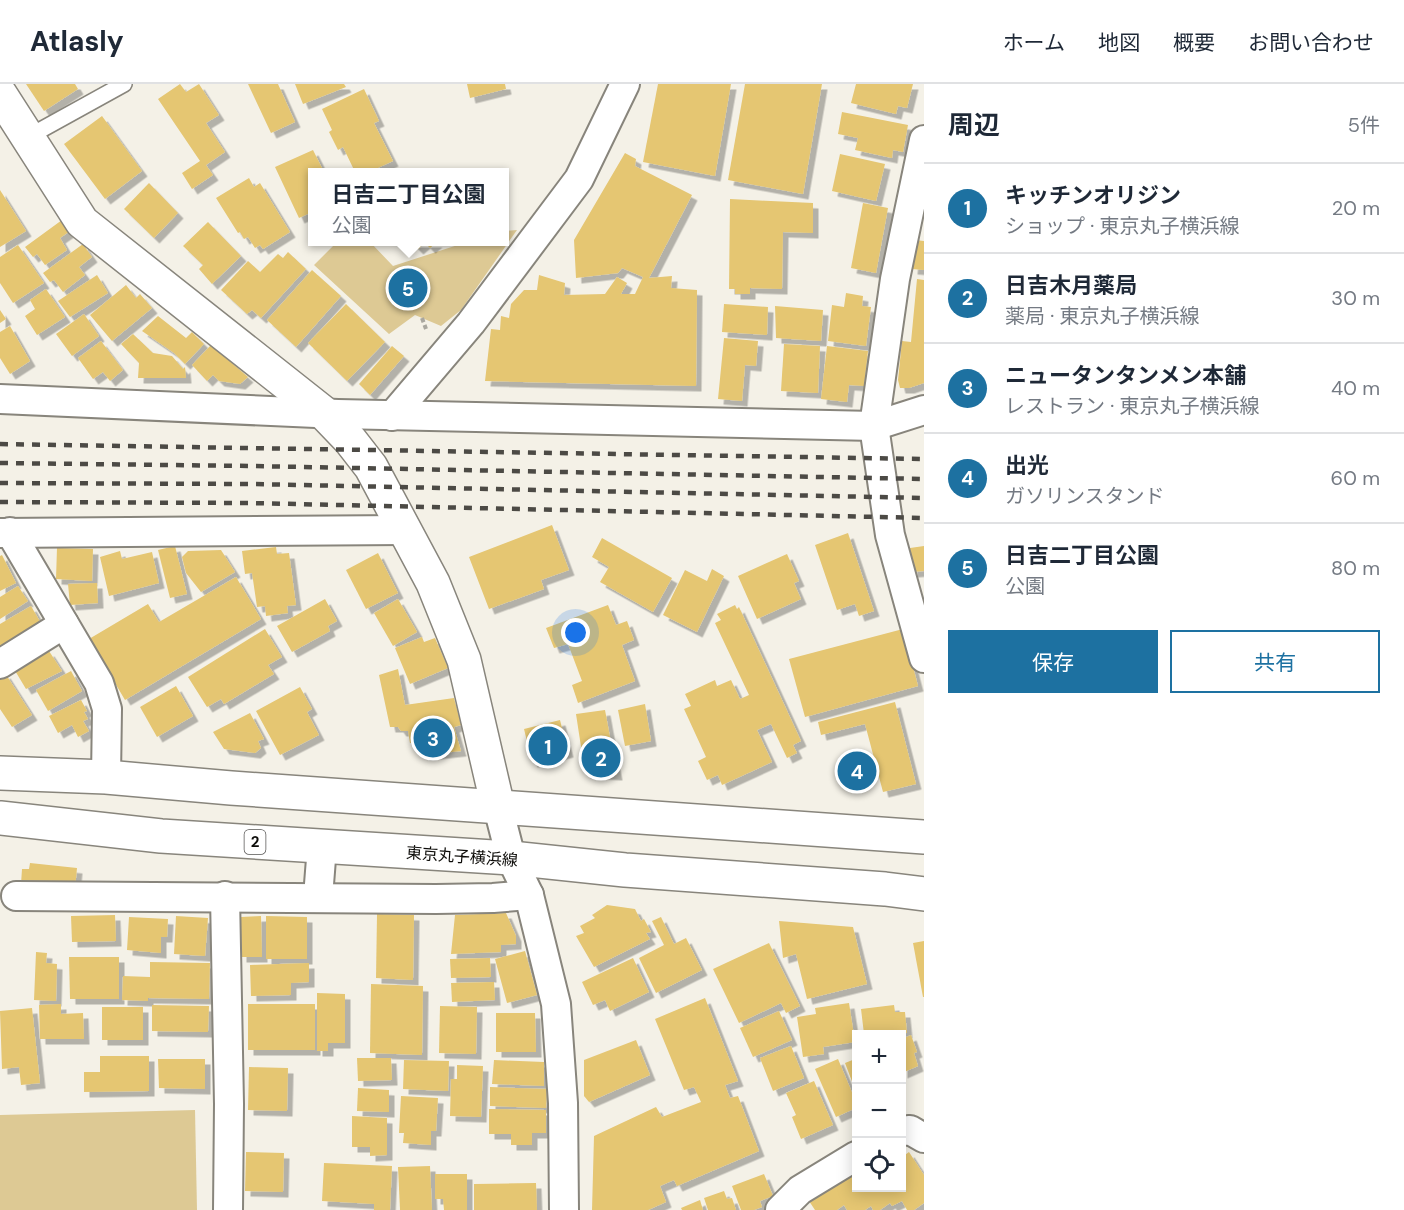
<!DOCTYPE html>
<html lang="ja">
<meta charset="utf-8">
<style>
:root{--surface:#fff;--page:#f2f2f3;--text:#1f2937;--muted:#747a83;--line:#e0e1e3;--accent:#1d71a1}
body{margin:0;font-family:"DM Sans","Noto Sans JP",sans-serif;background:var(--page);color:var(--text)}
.controls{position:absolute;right:18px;bottom:18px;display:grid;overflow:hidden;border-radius:0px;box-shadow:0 3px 15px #0003}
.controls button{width:54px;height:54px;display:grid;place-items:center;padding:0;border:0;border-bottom:2px solid var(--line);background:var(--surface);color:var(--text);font:30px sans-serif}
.you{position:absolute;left:576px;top:549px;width:21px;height:21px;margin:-15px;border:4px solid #fff;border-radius:50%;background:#1a73e8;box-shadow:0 0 0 9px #1a73e833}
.badge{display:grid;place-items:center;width:39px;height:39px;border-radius:50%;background:var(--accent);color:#fff;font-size:20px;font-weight:700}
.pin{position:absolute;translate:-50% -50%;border:3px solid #fff;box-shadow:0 2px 6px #0006}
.popup{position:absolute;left:308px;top:84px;width:201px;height:78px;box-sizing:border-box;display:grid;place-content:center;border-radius:0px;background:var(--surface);filter:drop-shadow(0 2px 4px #0005);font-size:20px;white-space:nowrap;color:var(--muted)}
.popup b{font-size:22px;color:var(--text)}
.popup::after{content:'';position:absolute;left:50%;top:100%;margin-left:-12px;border:12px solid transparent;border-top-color:var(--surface)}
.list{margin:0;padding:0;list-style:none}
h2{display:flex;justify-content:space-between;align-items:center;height:78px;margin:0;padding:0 24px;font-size:26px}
h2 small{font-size:20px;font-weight:400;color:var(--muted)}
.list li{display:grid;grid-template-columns:39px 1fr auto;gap:18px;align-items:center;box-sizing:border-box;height:90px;padding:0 24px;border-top:2px solid var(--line)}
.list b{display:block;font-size:22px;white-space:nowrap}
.list p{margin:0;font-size:20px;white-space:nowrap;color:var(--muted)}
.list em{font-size:20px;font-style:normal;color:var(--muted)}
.actions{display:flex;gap:12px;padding:18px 24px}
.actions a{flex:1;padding:14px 0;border:2px solid var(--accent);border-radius:0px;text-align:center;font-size:21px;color:var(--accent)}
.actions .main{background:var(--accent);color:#fff}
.icon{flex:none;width:33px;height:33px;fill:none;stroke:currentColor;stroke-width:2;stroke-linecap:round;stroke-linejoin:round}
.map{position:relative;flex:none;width:924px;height:1126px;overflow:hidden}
header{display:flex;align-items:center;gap:36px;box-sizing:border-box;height:84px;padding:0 30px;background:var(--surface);border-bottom:2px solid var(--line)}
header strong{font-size:28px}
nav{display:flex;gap:33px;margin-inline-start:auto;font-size:21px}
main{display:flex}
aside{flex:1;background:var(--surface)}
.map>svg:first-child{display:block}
</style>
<header>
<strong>Atlasly</strong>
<nav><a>ホーム</a><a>地図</a><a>概要</a><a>お問い合わせ</a></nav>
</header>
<main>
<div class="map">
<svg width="924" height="1126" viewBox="0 0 924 1126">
<defs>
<filter id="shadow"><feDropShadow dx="5.5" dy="5.5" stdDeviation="0" flood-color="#0004"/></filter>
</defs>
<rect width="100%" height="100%" fill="#f4f1e7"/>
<g fill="#ddc994">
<polygon points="517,146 461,226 441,242 415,231 389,250 314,181 337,158 370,158 393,182 467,158 504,158 504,147"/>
<polygon points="195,1026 197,1126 0,1126 0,1031"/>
</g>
<g fill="#e5c672" filter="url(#shadow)">
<polygon points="26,0 75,0 78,5 44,27"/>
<polygon points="180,0 186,8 199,0 219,31 206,39 225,68 206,81 213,91 192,105 182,89 200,77 158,15"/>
<polygon points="248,0 278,0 295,38 271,49"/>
<polygon points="295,0 344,0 346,3 303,20"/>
<polygon points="467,0 505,0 506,5 470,14"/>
<polygon points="658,0 731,0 715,92 643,78"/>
<polygon points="745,0 822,0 803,110 728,96"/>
<polygon points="856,0 913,0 907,24 898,22 896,30 851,19"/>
<polygon points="364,5 379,37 374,39 393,77 369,88 355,88 343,63 338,66 329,48 332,46 322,25"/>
<polygon points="842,28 908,41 903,68 893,66 892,74 855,66 858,54 838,50"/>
<polygon points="102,32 142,87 105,115 64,60"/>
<polygon points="313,66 324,88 312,88 312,128 299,134 275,83"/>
<polygon points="625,69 636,75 635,82 692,111 649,194 672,192 671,204 697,206 696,302 485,297 491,245 500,246 501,232 509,234 511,220 524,206 537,206 539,191 565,199 564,211 605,210 617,193 627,199 621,210 635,210 643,193 622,184 618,189 576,194 574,156"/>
<polygon points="840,70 885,80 876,117 832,107"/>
<polygon points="249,94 254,103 260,99 290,148 263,165 260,161 255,164 248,153 244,155 240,148 238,149 216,114"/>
<polygon points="149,99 178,129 154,154 124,125"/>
<polygon points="0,106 26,147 0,163"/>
<polygon points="730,115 813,119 813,149 783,148 782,205 750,204 750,210 735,210 735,205 729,205"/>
<polygon points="863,119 888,124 876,189 851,184"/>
<polygon points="62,136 70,147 60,154 67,166 45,181 37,170 33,173 25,163"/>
<polygon points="208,138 241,172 212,200 199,185 203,181 183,162"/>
<polygon points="915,156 924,157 924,186 912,185"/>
<polygon points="411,158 437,158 430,164 425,159 418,165"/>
<polygon points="83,160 92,173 79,183 85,191 63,208 54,196 50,198 43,189"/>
<polygon points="18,161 44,199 13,219 0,199 0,173"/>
<polygon points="288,168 306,185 261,234 252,226 247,230 221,206 248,177 260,188 278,170 283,174"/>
<polygon points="312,186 341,212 296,263 267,236"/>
<polygon points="97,191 108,209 70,233 58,217"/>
<polygon points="917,195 924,196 924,299 909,304 900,304 898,296 902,257 911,258"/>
<polygon points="126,201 136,214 140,210 152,224 112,257 90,231"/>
<polygon points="46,205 65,233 37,251 25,232 35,225 30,216"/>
<polygon points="846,209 863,212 862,222 871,223 866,262 828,257 832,221 844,223"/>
<polygon points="346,220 385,258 347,297 308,259"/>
<polygon points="724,220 768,223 767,251 722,248"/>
<polygon points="775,222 823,226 821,257 776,254"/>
<polygon points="0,226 6,235 0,239"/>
<polygon points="84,230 99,252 72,272 56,250"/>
<polygon points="158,232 186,254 192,248 204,260 185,280 174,269 142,247"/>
<polygon points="10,242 30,277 10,290 0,274 0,248"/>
<polygon points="133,250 153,269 172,272 183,285 185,283 186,294 138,294 139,279 121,260"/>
<polygon points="724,254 758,257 756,282 745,281 742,317 718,315"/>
<polygon points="101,257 123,286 110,297 103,288 93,295 78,274"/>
<polygon points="784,260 820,262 818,309 781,307"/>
<polygon points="211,261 248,293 240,300 219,297 213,291 207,297 192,281"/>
<polygon points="392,262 404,272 370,311 359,300"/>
<polygon points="827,262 868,267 864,302 849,301 847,318 821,315"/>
<polygon points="552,441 569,486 541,496 544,505 489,525 469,473"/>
<polygon points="848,449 874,527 859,532 855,520 837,526 815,461"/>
<polygon points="602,454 672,494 653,528 600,498 609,483 592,473"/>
<polygon points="175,462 187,510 170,514 158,466"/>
<polygon points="924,462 924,487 912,488 910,464"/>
<polygon points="276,463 277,470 289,469 296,521 287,522 288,529 266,532 265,522 257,523 252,489 245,490 242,467"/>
<polygon points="57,464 93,465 92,497 56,495"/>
<polygon points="221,466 235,488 201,508 186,489 182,473 188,467"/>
<polygon points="120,467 122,475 152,468 159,499 109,512 100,473"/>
<polygon points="378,469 398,509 366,525 346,486"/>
<polygon points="787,470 799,497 794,499 801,515 757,535 738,492"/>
<polygon points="2,471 16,499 0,507 0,472"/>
<polygon points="712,485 724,492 697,548 663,531 685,486 707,497"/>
<polygon points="236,493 261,535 125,616 89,555 148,520 159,538"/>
<polygon points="97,499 98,519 70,521 68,500"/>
<polygon points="18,502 28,517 0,535 0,513"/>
<polygon points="325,515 337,537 328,542 330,547 292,568 277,542"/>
<polygon points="398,515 417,548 393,562 374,529"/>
<polygon points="608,521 616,541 627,537 634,556 622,561 635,597 578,619 572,601 582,597 568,560 554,564 546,544"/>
<polygon points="735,521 737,525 739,523 801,657 793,661 797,669 787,674 771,640 757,646 772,678 722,701 718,691 707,696 698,677 706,673 684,625 691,622 685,610 715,596 717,602 731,596 740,615 749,611 715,539 721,536 717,530"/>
<polygon points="31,522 42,541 0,566 0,540"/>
<polygon points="265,545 282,573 268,581 274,590 224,620 221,615 207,623 188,593"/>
<polygon points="903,545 918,602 805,633 789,575"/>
<polygon points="422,553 424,558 435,554 448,584 410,600 395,564"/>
<polygon points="49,567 62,587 26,605 14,585"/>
<polygon points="398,585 405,621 454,614 461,641 454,643 461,667 424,671 420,658 410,659 408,647 401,647 398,643 390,643 379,591"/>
<polygon points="71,587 82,607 48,627 36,606"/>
<polygon points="5,589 32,631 12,643 0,625 0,592"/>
<polygon points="176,602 193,632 157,653 140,623"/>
<polygon points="300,603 312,625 307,628 319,651 280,671 256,627"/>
<polygon points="81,616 87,627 84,628 88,635 83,637 89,647 78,653 72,641 58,649 49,632"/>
<polygon points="895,618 916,700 883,708 865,640 821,651 818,638"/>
<polygon points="645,620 651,657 625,662 618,626"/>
<polygon points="605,626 617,691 585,689 576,630"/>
<polygon points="250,629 264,655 258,657 261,664 255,669 224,665 213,648"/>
<polygon points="560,636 568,668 532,678 524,645"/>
<polygon points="30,779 77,784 75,805 21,800 22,785 29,785"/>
<polygon points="607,821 635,825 641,837 644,835 651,848 646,849 650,855 594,883 576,852 584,849 580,842 595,834 592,831"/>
<polygon points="506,829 516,852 516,860 501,861 501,868 451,870 455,831"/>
<polygon points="377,830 414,831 413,896 376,894"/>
<polygon points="115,831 116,857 72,858 71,832"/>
<polygon points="176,832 208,834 205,872 174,870"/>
<polygon points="261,832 262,873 241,873 241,833"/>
<polygon points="266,832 307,833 307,875 266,875"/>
<polygon points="129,833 168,835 167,853 161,853 161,869 127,866"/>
<polygon points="661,833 674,860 686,854 702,886 656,909 639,874 664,861 652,837"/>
<polygon points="779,837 853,843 867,900 807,915 796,870 783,874"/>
<polygon points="924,857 924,913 923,913 913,859"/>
<polygon points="769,859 800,922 786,929 781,919 739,939 713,885"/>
<polygon points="525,867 537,911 507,919 495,875"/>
<polygon points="36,868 47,869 46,879 57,880 56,917 34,916"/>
<polygon points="69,873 119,873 119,915 70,915"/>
<polygon points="490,874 491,893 451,894 450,875"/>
<polygon points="633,874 649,908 610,927 605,916 593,921 582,898"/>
<polygon points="150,878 210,879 209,915 148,914 148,917 122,916 123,892 150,893"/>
<polygon points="309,879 309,898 291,899 291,911 251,912 250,881"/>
<polygon points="494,898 495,916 452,918 451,899"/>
<polygon points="371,900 423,902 422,971 370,969"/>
<polygon points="317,909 345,910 345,959 328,959 328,967 317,967"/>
<polygon points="705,914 738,997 725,1001 730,1014 738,1012 759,1067 677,1102 674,1096 660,1102 666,1118 648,1126 592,1126 594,1052 656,1023 662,1033 701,1018 694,1003 684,1006 655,935"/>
<polygon points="849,919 855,958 823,963 824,970 803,973 797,933 816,930 815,924"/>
<polygon points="61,920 61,930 83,929 84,955 40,955 39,921"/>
<rect x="248" y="920" width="67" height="46"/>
<polygon points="152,921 209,922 208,948 152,947"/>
<polygon points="894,921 895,928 905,928 907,949 864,950 861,925"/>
<polygon points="440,922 477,923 476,970 439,969"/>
<rect x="102" y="923" width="41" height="33"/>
<polygon points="32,924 40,999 21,1001 19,983 2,985 0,927"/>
<polygon points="779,927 792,956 753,973 740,944"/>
<polygon points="496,929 535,929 536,968 496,968"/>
<polygon points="911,951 917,968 914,969 918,982 902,989 902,955"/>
<polygon points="636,956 650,991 589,1018 584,1012 584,976"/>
<polygon points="791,962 804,994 773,1007 760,974"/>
<polygon points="856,970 856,1008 845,979 855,975 854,971"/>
<polygon points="100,972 149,972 149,1007 84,1008 84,988 100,988"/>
<polygon points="357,974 391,974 392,996 358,997"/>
<polygon points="158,975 205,975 205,1005 159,1004"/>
<polygon points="838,975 856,1018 856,1024 836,1033 815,985"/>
<polygon points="404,976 449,977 448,1007 403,1005"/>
<polygon points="494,976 544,978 544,1002 492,1000"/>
<polygon points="457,981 483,982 481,1033 450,1032 451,995 457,995"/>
<polygon points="249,983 288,984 287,1027 248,1026"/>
<polygon points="814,997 833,1041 801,1055 792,1033 796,1031 786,1009"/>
<polygon points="490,1003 547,1005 546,1024 490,1022"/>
<polygon points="358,1004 389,1006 389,1028 357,1027"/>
<polygon points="401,1012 438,1014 436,1047 431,1047 431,1061 403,1059 404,1049 399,1049"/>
<polygon points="489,1025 546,1026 546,1049 532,1049 532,1061 511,1061 511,1050 489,1050"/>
<polygon points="352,1032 387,1034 387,1071 370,1072 370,1063 352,1063"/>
<polygon points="246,1068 284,1069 283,1108 245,1107"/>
<polygon points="909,1068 924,1091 924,1119 914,1126 907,1126 902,1117 892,1122 890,1119 880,1126 873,1126 871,1122 865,1126 847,1126 844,1121 837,1126 815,1126 809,1117 856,1087 856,1104 902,1104 902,1073"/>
<polygon points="324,1079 392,1082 390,1126 374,1126 374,1120 322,1117"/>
<polygon points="430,1082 432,1126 400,1126 398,1083"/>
<polygon points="435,1090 467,1090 467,1126 444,1126 443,1115 435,1115"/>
<polygon points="764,1090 773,1112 760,1117 762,1123 754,1126 741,1126 732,1102"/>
<polygon points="536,1099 537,1126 474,1126 474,1100"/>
<polygon points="724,1107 727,1115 732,1114 736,1126 708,1126 704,1114"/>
<polygon points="700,1116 703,1126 682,1126 681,1124"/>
</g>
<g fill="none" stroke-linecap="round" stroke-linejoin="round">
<defs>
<polyline id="service" points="28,53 124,0"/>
<g id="minor">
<polyline points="924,56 895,195 874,342 890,451 924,574"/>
<polyline points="0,315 338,330 874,342 924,326"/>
<polyline points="392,332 471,239 579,95 625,0"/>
<polyline points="10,448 99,599 107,625 106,693"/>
<polyline points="0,449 406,446"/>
<polyline points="0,580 64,540"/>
<polyline points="498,723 511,774 529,811 556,920 563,1019 564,1126"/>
<polyline points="16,812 436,815 493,814 529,811"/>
<polyline points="225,812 229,1020 228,1126"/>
<polyline points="318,813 322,762"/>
<polyline points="902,1047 910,1046 924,1054"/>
<polyline points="780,1126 800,1106 856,1072"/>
</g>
<polyline id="tertiary" points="0,10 82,138 325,330 350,356 371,383 433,499 464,576 498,723"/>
<g id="primary">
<polyline points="0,689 106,693 231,704 924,753"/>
<polyline points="0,734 161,752 511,774 625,786 885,805 924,810"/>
</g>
</defs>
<use href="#service" stroke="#88857c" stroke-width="18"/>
<use href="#minor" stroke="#88857c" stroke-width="32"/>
<use href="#tertiary" stroke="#88857c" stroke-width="36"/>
<use href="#primary" stroke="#88857c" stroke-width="36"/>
<polyline stroke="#a9a79f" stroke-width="4" stroke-dasharray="4.5 3" stroke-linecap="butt" points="422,234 426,245"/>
<use href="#service" stroke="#fff" stroke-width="15"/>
<use href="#minor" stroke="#fff" stroke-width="28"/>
<use href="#tertiary" stroke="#fff" stroke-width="33"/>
<use href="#primary" stroke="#fff" stroke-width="33"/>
<g stroke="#4c4a45" stroke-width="4.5" stroke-dasharray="8 8" stroke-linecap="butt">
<polyline points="0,360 924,375"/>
<polyline points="0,379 252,382 924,395"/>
<polyline points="0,399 251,400 924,414"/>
<polyline points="0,418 249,419 924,434"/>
</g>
</g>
<g text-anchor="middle" stroke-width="4.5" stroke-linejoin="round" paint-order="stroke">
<rect fill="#fff" stroke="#565553" stroke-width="1.5" x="244.5" y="746" width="21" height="24" rx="4.5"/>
<g font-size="15" font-weight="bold" fill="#0d0c09">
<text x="255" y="763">2</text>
</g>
<g font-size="16" fill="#0d0c09" stroke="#fff">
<text transform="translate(462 772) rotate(4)" y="6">東京丸子横浜線</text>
</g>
</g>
</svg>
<div class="controls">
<button>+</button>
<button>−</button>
<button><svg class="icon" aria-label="locate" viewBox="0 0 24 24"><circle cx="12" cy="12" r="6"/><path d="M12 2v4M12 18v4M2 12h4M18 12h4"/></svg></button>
</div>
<div class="you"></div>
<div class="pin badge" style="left:548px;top:662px">1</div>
<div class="pin badge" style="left:601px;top:674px">2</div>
<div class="pin badge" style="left:433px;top:654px">3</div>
<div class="pin badge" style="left:857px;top:687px">4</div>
<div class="pin badge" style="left:408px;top:204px">5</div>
<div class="popup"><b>日吉二丁目公園</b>公園</div>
</div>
<aside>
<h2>周辺<small>5件</small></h2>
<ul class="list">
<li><span class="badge">1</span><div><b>キッチンオリジン</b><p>ショップ · 東京丸子横浜線</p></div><em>20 m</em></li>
<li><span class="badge">2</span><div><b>日吉木月薬局</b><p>薬局 · 東京丸子横浜線</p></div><em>30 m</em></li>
<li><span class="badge">3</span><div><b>ニュータンタンメン本舗</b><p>レストラン · 東京丸子横浜線</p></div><em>40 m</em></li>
<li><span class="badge">4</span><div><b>出光</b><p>ガソリンスタンド</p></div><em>60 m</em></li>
<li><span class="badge">5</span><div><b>日吉二丁目公園</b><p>公園</p></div><em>80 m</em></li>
</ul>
<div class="actions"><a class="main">保存</a><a>共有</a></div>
</aside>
</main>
